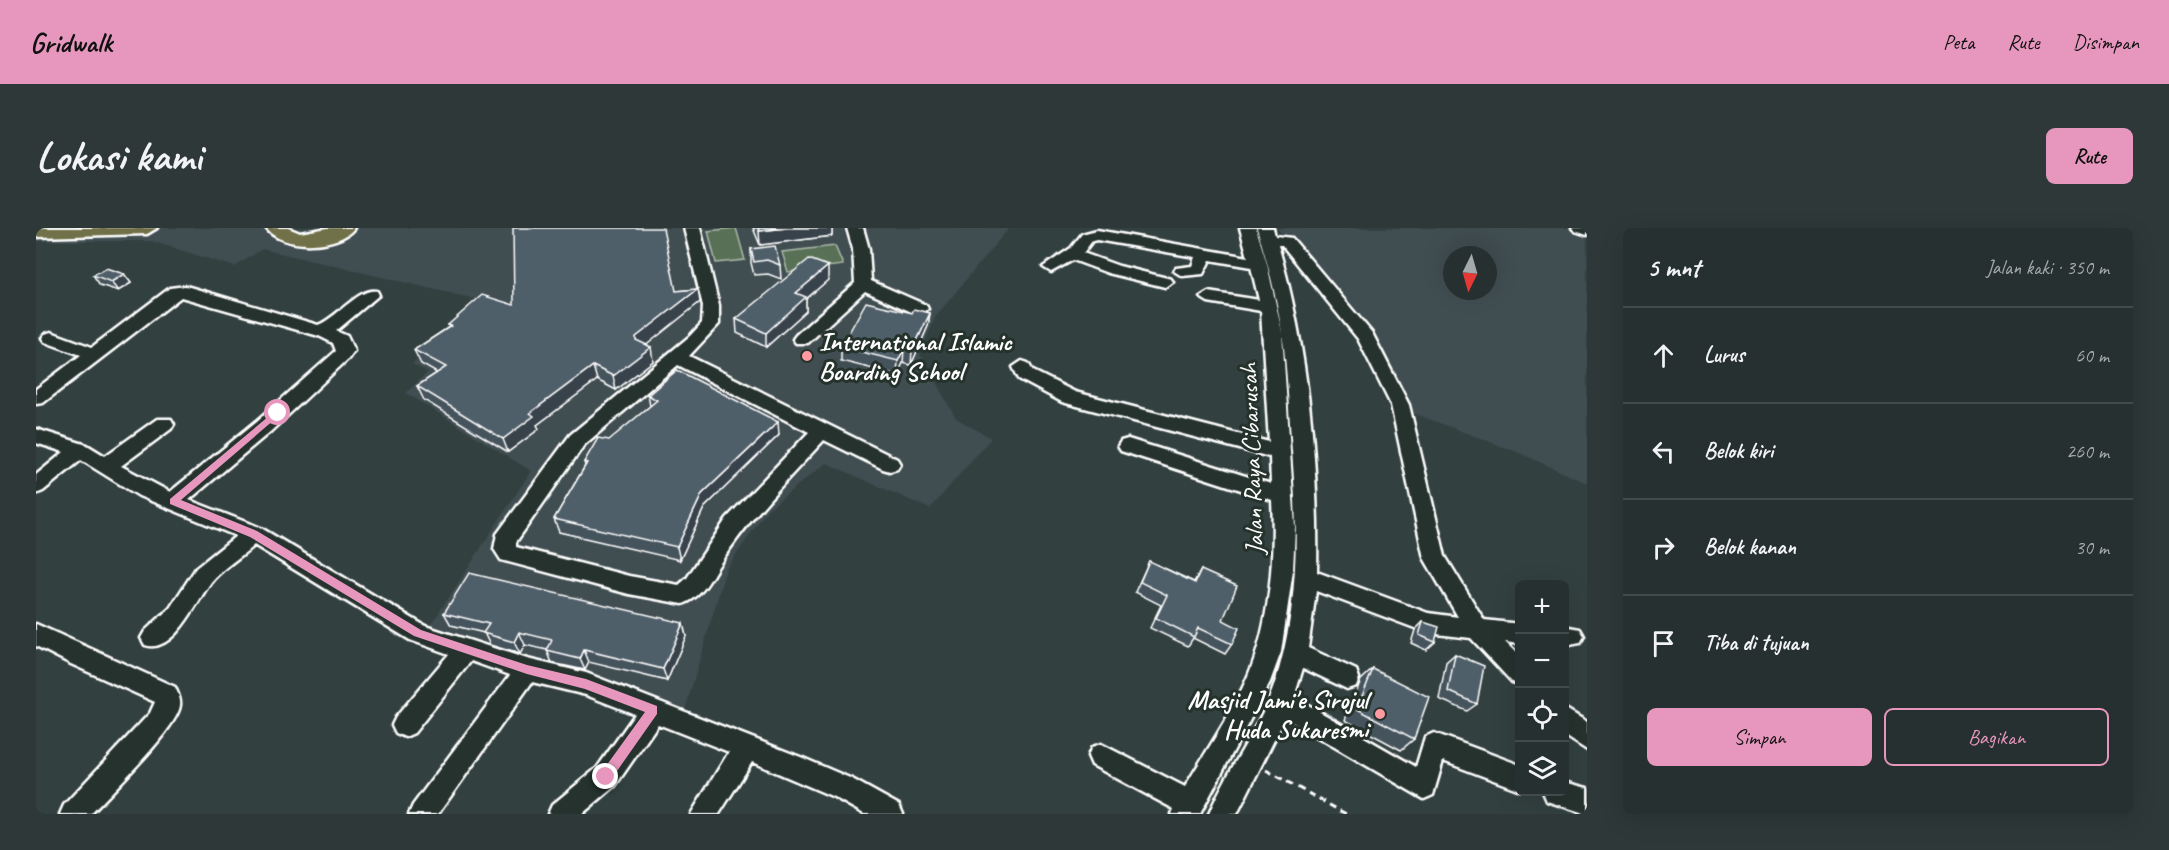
<!DOCTYPE html>
<html lang="id">
<meta charset="utf-8">
<style>
:root{--surface:#263030;--page:#2e3838;--text:#f1f3f6;--muted:#a4a9ab;--line:#424b4c;--accent:#e797bd}
body{margin:0;font-family:Caveat,sans-serif;background:var(--page);color:var(--text)}
.controls{position:absolute;right:18px;bottom:18px;display:grid;overflow:hidden;border-radius:9px;box-shadow:0 6px 24px #0002}
.controls button{width:54px;height:54px;display:grid;place-items:center;padding:0;border:0;border-bottom:2px solid var(--line);background:var(--surface);color:var(--text);font:30px sans-serif}
.compass{position:absolute;left:1407px;top:18px;width:54px;height:54px;border-radius:50%;background:var(--surface);box-shadow:0 6px 24px #0002;rotate:185deg}
.stop{position:absolute;width:18px;height:18px;margin:-14px;border:4px solid #e797bd;border-radius:50%;background:#fff}
.stop.end{background:#e797bd;border-color:#fff;box-shadow:0 2px 6px #0008}
.list{margin:0;padding:0;list-style:none}
h2{display:flex;justify-content:space-between;align-items:center;height:78px;margin:0;padding:0 24px;font-size:26px}
h2 small{font-size:20px;font-weight:400;color:var(--muted)}
.list li{display:grid;grid-template-columns:39px 1fr auto;gap:18px;align-items:center;box-sizing:border-box;height:96px;padding:0 24px;border-top:2px solid var(--line)}
.list b{display:block;font-size:22px;white-space:nowrap}
.list em{font-size:20px;font-style:normal;color:var(--muted)}
.actions{display:flex;gap:12px;padding:18px 24px}
.actions a{flex:1;padding:14px 0;border:2px solid var(--accent);border-radius:9px;text-align:center;font-size:21px;color:var(--accent)}
.actions .main{background:var(--accent);color:#111}
.icon{flex:none;width:33px;height:33px;fill:none;stroke:currentColor;stroke-width:2;stroke-linecap:round;stroke-linejoin:round}
.map{position:relative;flex:none;width:1551px;height:586px;overflow:hidden;border-radius:9px}
header{display:flex;align-items:center;gap:36px;box-sizing:border-box;height:84px;padding:0 30px;background:var(--accent);color:#111}
header strong{font-size:28px}
nav{display:flex;gap:33px;margin-inline-start:auto;font-size:21px}
.intro{display:flex;align-items:center;justify-content:space-between;box-sizing:border-box;height:144px;padding:0 36px}
h1{margin:0;font-size:42px}
.button{padding:15px 27px;border-radius:9px;background:var(--accent);color:#111;font-size:21px;font-weight:700}
main{display:flex;gap:36px;padding:0 36px}
aside{flex:1;background:var(--surface);border-radius:9px;box-shadow:0 6px 24px #0002}
.map>svg:first-child{display:block}
</style>
<header>
<strong>Gridwalk</strong>
<nav><a>Peta</a><a>Rute</a><a>Disimpan</a></nav>
</header>
<div class="intro"><h1>Lokasi kami</h1><a class="button">Rute</a></div>
<main>
<div class="map">
<svg width="1551" height="586" viewBox="0 0 1551 586">
<rect width="100%" height="100%" fill="#334040"/>
<filter id="ink" filterUnits="userSpaceOnUse"><feTurbulence type="fractalNoise" baseFrequency=".0167" numOctaves="2"/><feDisplacementMap in="SourceGraphic" scale="12" xChannelSelector="R" yChannelSelector="G"/><feConvolveMatrix kernelMatrix="1 2 1 2 8 2 1 2 1" color-interpolation-filters="sRGB"/></filter>
<g filter="url(#ink)">
<g fill="#404d51" fill-rule="evenodd">
<polygon points="0,0 973,0 900,88 884,126 920,190 955,210 894,281 790,235 732,281 690,341 647,489 389,406 495,243 370,165 392,144 376,136 447,73 226,21 199,39 115,13 0,13"/>
<path d="M1241 0H1551V255L1481 224 1366 181 1330 109ZM1416 27H1452V63H1416Z"/>
</g>
<g fill="#597156" stroke="#acb8aa" stroke-width="1.5">
<polygon points="700,0 709,32 680,35 672,3"/>
<polygon points="799,18 807,37 752,44 746,24"/>
</g>
<g fill="none" stroke-linecap="round" stroke-linejoin="round">
<defs>
<g id="minor">
<path d="M648 0H664L683 78V96L653 128 861 231 864 236 861 241 854 243 847 241 788 212C749 254 712 291 681 340 672 355 664 370 647 376L593 366 465 332 458 321 461 306 534 207 654 108 666 95 667 78ZM642 137 773 204 691 290 651 350 643 357 593 348 480 319V314L548 217Z"/>
<polygon points="811,0 827,0 833,21 835,53 890,77 892,81 884,86 878,85 829,63 772,115 760,115 757,111 760,107 819,55 817,21"/>
<path d="M1204 0H1220L1231 36 1246 104 1259 299 1257 342 1245 424 1234 454 1164 586H1136L1138 581 1056 537 1052 528 1056 519 1065 516 1149 559C1170 523 1196 486 1212 448 1234 397 1239 327 1236 272L1085 223 1082 218 1085 213 1092 211 1235 256 1234 229 1026 174 983 151 977 139 986 133 992 135 997 143 1039 164 1233 214 1225 83 1172 74 1164 69 1172 64 1223 72 1215 39 1174 32 1167 46 1146 48 1138 43 1140 40 1156 38 1159 29 1061 12 1056 13 1047 25 1083 38 1135 51 1137 54 1129 59 1072 45 1037 32 1015 44 1007 39 1035 20 1046 6 1061 2 1212 29Z"/>
<path d="M1221 0H1237L1239 8 1256 10 1336 105 1373 177 1409 328 1448 392 1484 396V416L1469 414 1484 429V456L1476 454 1435 410 1392 405 1280 363 1272 420 1320 442 1323 450 1320 458 1311 461 1267 440 1258 469 1380 539 1389 509 1398 505 1484 537V562L1407 533 1397 567 1388 571 1249 490 1201 586H1173C1191 542 1223 501 1238 458 1265 378 1262 293 1255 210 1252 171 1251 131 1244 93 1239 61 1230 30 1221 0ZM1242 17H1246L1322 111 1355 177 1388 330 1422 389 1392 385 1281 344C1283 238 1272 120 1242 17Z"/>
<polygon points="1536,0 1551,0 1551,7 1539,3"/>
<path d="M150 58 282 97C300 91 323 59 341 63L343 67 300 103 311 108 318 123 312 131 235 203 153 272 225 300 389 398 491 431 550 445 767 530 816 551 863 577 867 586H828L798 569 716 534 683 586H655L693 524 622 496 579 558 546 586H512L516 577 561 540 599 486 550 467 496 454 402 586H373L377 577 474 447 435 433 378 505 369 509 360 505 356 497 360 489 413 426 374 412 218 317C205 329 186 340 175 354 161 372 138 427 109 417L105 410 109 403 134 380 160 340 200 308 103 268 45 232 7 263 0 266V247L28 224 0 215V201L51 217 69 228 121 191H135L138 196 135 201 85 238 134 264 221 193 300 123 297 115 283 108 145 69 7 175 0 176V161L45 127 9 114 6 110 9 106 15 104 56 119 134 60Z"/>
<path d="M0 396 139 459C141 464 145 471 144 477 142 500 73 566 55 586H24L28 577 114 485 119 474 35 436 0 418Z"/>
<polygon points="1528,398 1544,401 1548,408 1544,415 1528,418"/>
<polygon points="1528,480 1551,494 1551,522 1528,507"/>
<polygon points="1528,554 1551,560 1551,586 1511,573 1507,564 1528,564"/>
</g>
<g id="major">
<polygon points="0,0 121,0 111,6 0,9"/>
<path d="M230 0H252L264 5 292 0H318C303 21 245 22 230 0Z"/>
</g>
</defs>
<use href="#minor" stroke="#fff" stroke-width="5"/>
<use href="#major" stroke="#fff" stroke-width="5"/>
<polyline stroke="#fff" stroke-width="3" stroke-dasharray="7 5" stroke-linecap="butt" points="1230,542 1310,586"/>
<use href="#minor" fill="#26332d" fill-rule="evenodd"/>
<use href="#major" fill="#6f704a" fill-rule="evenodd"/>
</g>
<g fill="#45525c" stroke="#fff" stroke-width="1.5">
<polygon points="717,0 796,0 796,8 724,17"/>
<polygon points="715,21 744,37 745,51 732,46 718,47 715,35"/>
<polygon points="88,46 95,55 82,63 64,57 57,47"/>
<polygon points="792,52 770,71 770,83 730,119 701,105 700,91"/>
<polygon points="662,61 664,74 610,117 617,133 580,162 561,152 501,197 503,201 472,224 388,172 381,158 401,145 385,136 378,122 413,99 412,97 478,77"/>
<polygon points="876,85 894,85 892,98 875,137 867,135 861,147 805,133 805,119"/>
<polygon points="612,167 743,207 668,280 644,332 523,304 518,291 549,238 548,234 614,178"/>
<polygon points="1113,333 1158,354 1165,342 1196,416 1189,426 1157,410 1152,418 1114,400 1125,377 1099,364"/>
<polygon points="408,385 650,408 631,453 553,434 549,442 516,435 511,422 489,417 484,426 454,417 448,405 415,397"/>
<polygon points="1387,394 1399,414 1390,422 1375,415 1379,402"/>
<polygon points="1419,426 1441,476 1431,483 1403,471 1410,434"/>
<polygon points="1337,441 1378,511 1365,522 1309,492 1325,452"/>
</g>
<g fill="#38424b" stroke="#fff" stroke-width="1.5">
<polygon points="751,0 796,0 796,8 724,17 723,3"/>
<polygon points="792,38 792,52 770,71 770,83 730,119 730,105 760,65"/>
<polygon points="88,46 95,55 82,63 75,54"/>
<polygon points="662,61 664,74 603,123 600,112 600,109"/>
<polygon points="894,85 892,98 875,137 876,123"/>
<polygon points="615,119 617,133 580,162 577,148"/>
<polygon points="868,121 867,135 861,147 862,133"/>
<polygon points="557,138 561,152 501,197 503,201 472,224 467,211 494,185"/>
<polygon points="742,194 743,207 668,280 644,332 641,319 666,266"/>
<polygon points="647,395 650,408 631,453 627,441"/>
<polygon points="483,404 489,417 484,426 478,414"/>
<polygon points="548,422 553,434 549,442 544,431"/>
</g>
<g fill="#505f6b" stroke="#fff" stroke-width="1.5">
<polygon points="477,0 627,0 640,63 662,61 600,109 600,112 615,119 577,148 557,138 494,185 498,188 467,211 381,158 410,139 378,122 415,98 412,97 446,67 478,77"/>
<polygon points="722,0 751,0 723,3"/>
<polygon points="739,18 744,37 731,32 718,34 715,21"/>
<polygon points="773,31 792,38 760,65 770,69 730,105 700,91"/>
<polygon points="70,40 88,46 75,54 57,47"/>
<polygon points="830,74 876,85 878,81 894,85 876,123 868,121 862,133 805,119"/>
<polygon points="641,142 742,194 666,266 641,319 518,291 551,235 548,234 562,210 573,212 621,172 612,167"/>
<polygon points="1113,333 1159,355 1165,342 1201,358 1187,392 1203,400 1196,416 1162,400 1158,409 1120,390 1131,367 1104,354"/>
<polygon points="433,345 647,395 627,441 548,422 544,431 511,423 516,412 483,404 478,414 447,405 453,396 408,385"/>
<polygon points="1387,394 1403,399 1399,414 1383,407"/>
<polygon points="1419,426 1448,438 1441,476 1412,463"/>
<polygon points="1337,441 1393,469 1378,511 1321,481"/>
</g>
</g>
<polygon fill="#e797bd" points="239,183 246,185 145,272 221,303 385,402 491,437 550,451 621,478 621,486 574,553 565,553 565,545 609,484 549,461 491,446 378,408 214,309 134,276 134,271"/>
<g fill="#ff9aa2" stroke="#26332d" stroke-width="2">
<circle cx="771" cy="128" r="6"/>
<circle cx="1344" cy="486" r="6"/>
</g>
<g text-anchor="middle" stroke-width="6" stroke-linejoin="round" paint-order="stroke">
<g font-size="26" font-weight="bold" fill="#fff" stroke="#26332d" text-anchor="start">
<text x="783" y="122">International Islamic<tspan x="783" dy="30">Boarding School</tspan></text>
<text x="1332" y="480" text-anchor="end">Masjid Jami'e Sirojul<tspan x="1332" dy="30">Huda Sukaresmi</tspan></text>
</g>
<g font-size="26" fill="#fff" stroke="#26332d">
<text transform="translate(1215 231) rotate(-92)" y="9">Jalan Raya Cibarusah</text>
</g>
</g>
</svg>
<div class="controls">
<button>+</button>
<button>−</button>
<button><svg class="icon" aria-label="locate" viewBox="0 0 24 24"><circle cx="12" cy="12" r="6"/><path d="M12 2v4M12 18v4M2 12h4M18 12h4"/></svg></button>
<button><svg class="icon" aria-label="layers" viewBox="0 0 24 24"><path d="M12 4l9 5-9 5-9-5zM3 14l9 5 9-5"/></svg></button>
</div>
<svg class="compass" viewBox="-18 -18 36 36"><path d="M0-13l5 13h-10z" fill="#e53935"/><path d="M0 13l5-13h-10z" fill="#a4a9ab"/></svg>
<div class="stop" style="left:242px;top:185px"></div>
<div class="stop end" style="left:570px;top:549px"></div>
</div>
<aside>
<h2>5 mnt<small>Jalan kaki · 350 m</small></h2>
<ul class="list">
<li><svg class="icon" aria-label="ahead" viewBox="0 0 24 24"><path d="M12 20V5M6 11l6-6 6 6"/></svg><div><b>Lurus</b></div><em>60 m</em></li>
<li><svg class="icon" aria-label="left" viewBox="0 0 24 24"><path d="M17 20v-9H6M10 6l-5 5 5 5"/></svg><div><b>Belok kiri</b></div><em>260 m</em></li>
<li><svg class="icon" aria-label="right" viewBox="0 0 24 24"><path d="M7 20v-9h11M14 6l5 5-5 5"/></svg><div><b>Belok kanan</b></div><em>30 m</em></li>
<li><svg class="icon" aria-label="arrive" viewBox="0 0 24 24"><path d="M6 21V4h12l-3 4 3 4H6"/></svg><div><b>Tiba di tujuan</b></div></li>
</ul>
<div class="actions"><a class="main">Simpan</a><a>Bagikan</a></div>
</aside>
</main>
